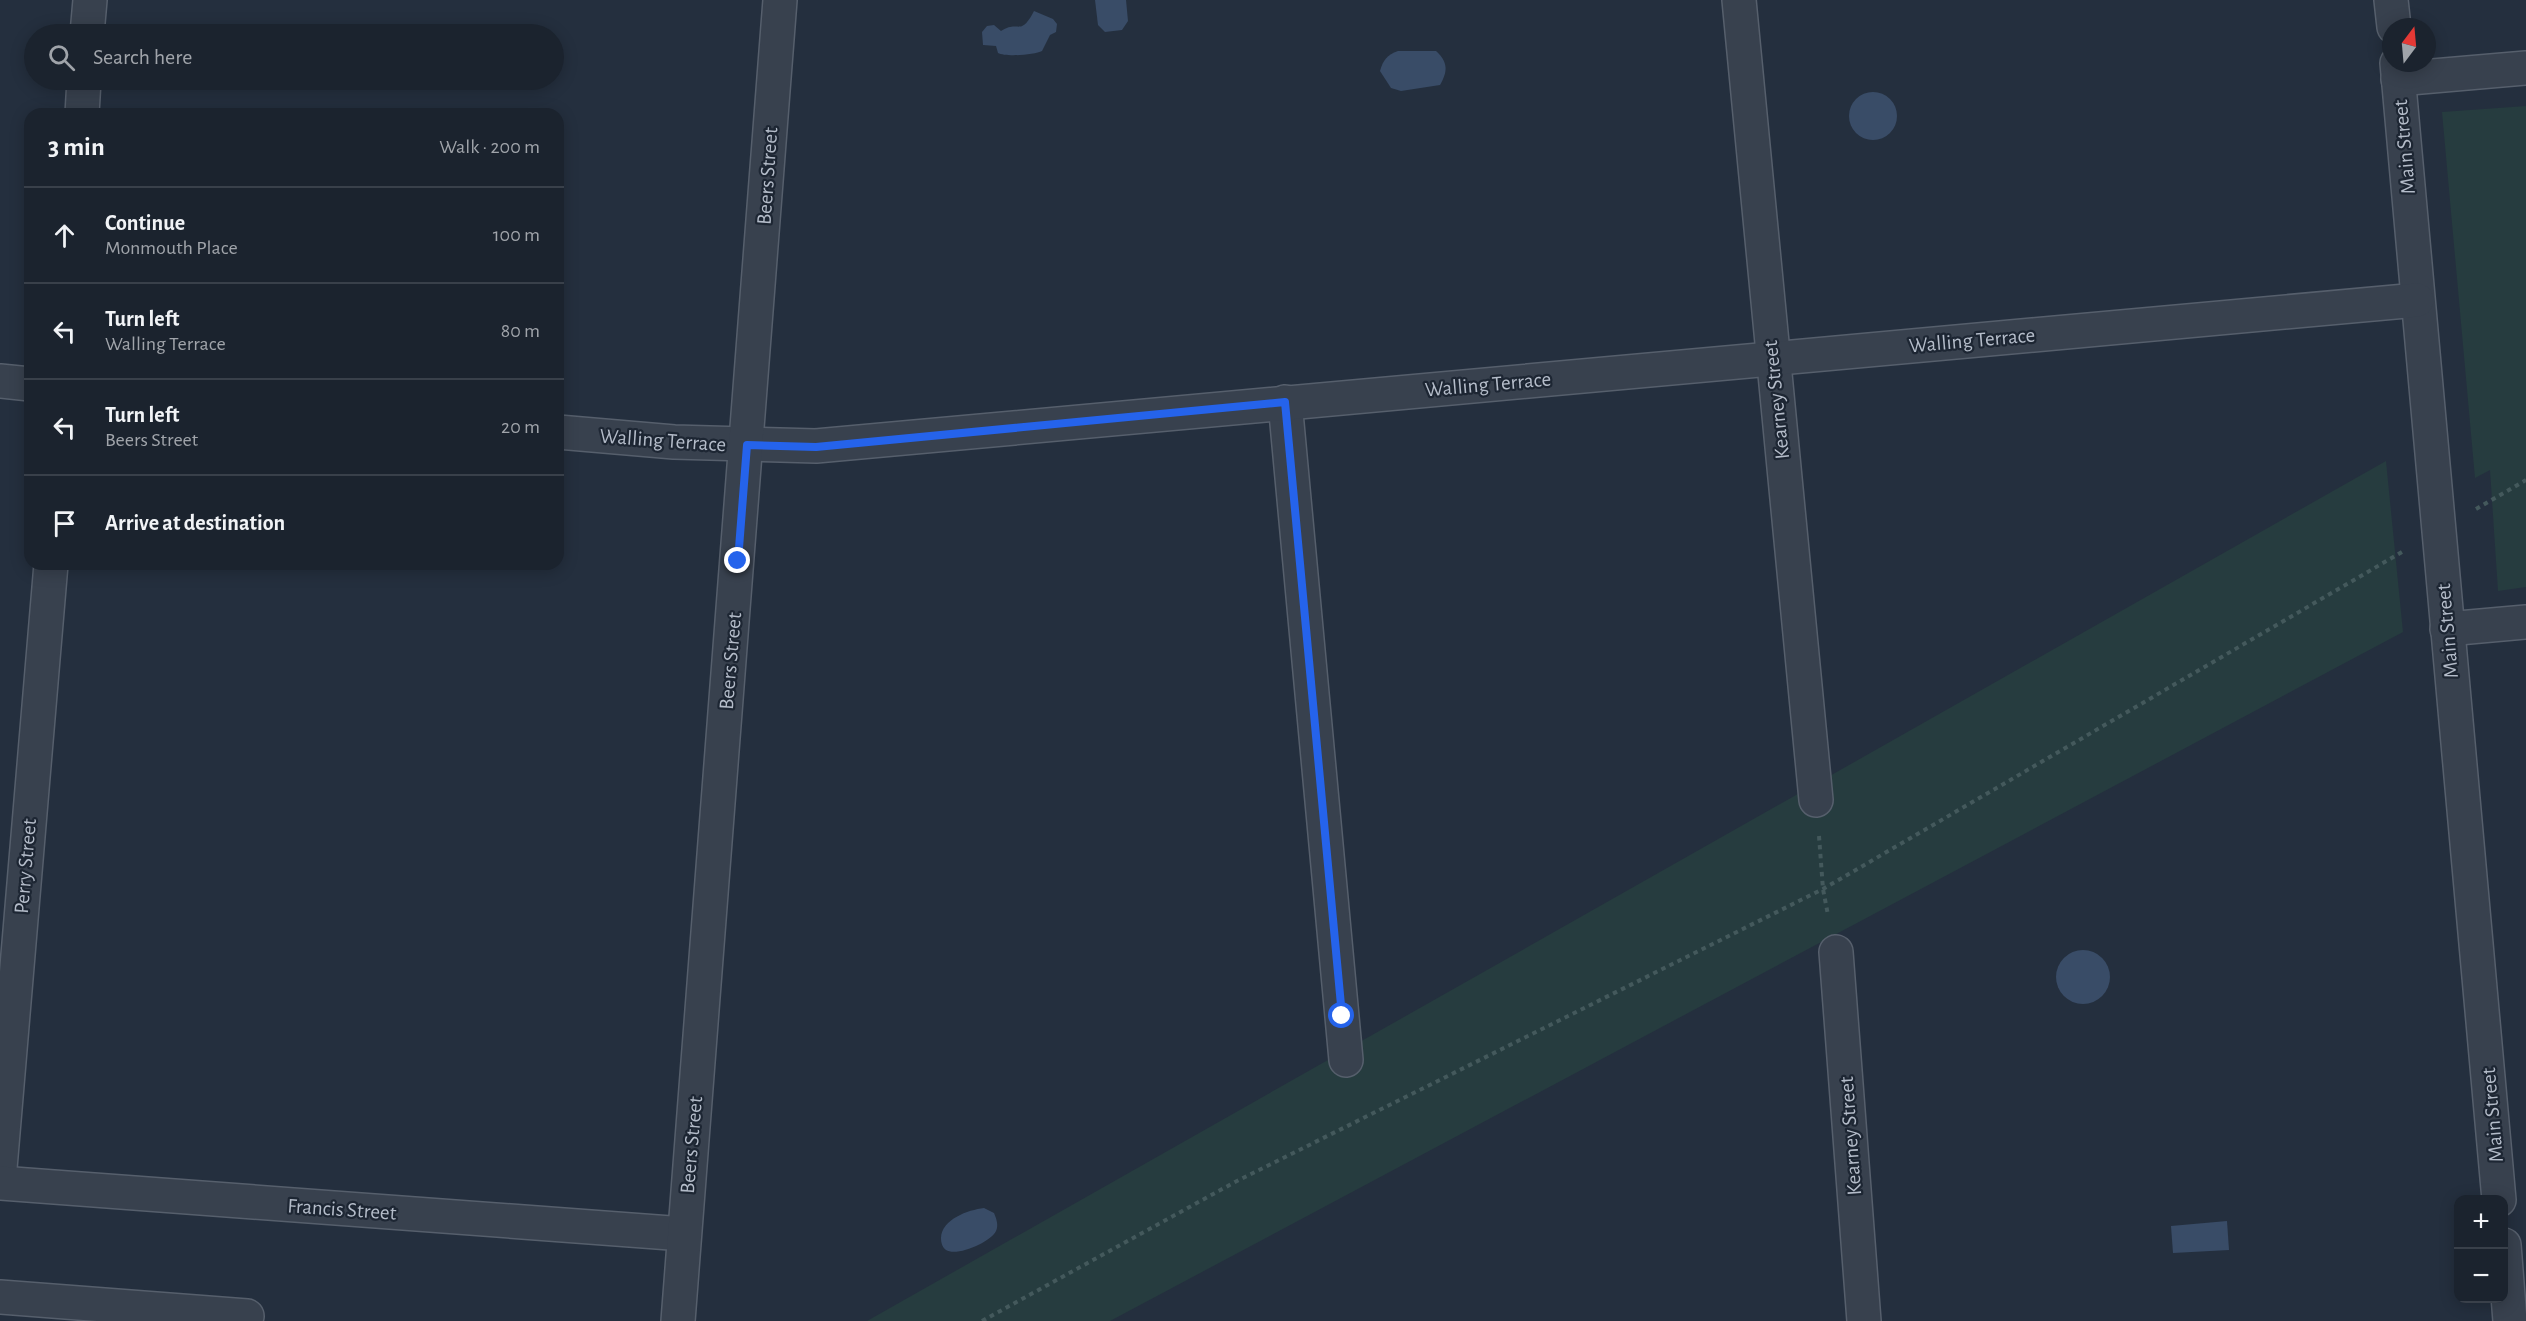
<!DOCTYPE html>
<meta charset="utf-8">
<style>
:root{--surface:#1b232e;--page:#242b36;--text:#f1f3f6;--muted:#a0a4aa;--line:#39404a}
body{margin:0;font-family:"Alegreya Sans",sans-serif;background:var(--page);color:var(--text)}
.controls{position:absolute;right:18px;bottom:18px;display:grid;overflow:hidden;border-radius:12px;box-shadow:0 3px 15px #0003}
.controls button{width:54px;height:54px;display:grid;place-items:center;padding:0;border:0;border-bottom:2px solid var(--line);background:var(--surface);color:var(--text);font:30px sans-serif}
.compass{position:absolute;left:2382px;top:18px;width:54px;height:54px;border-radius:50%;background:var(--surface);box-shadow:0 3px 15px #0003;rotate:16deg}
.stop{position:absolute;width:18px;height:18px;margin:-14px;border:4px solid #2563eb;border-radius:50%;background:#fff}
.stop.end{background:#2563eb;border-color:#fff;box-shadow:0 2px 6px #0008}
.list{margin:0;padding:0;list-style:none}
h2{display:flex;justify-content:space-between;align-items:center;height:78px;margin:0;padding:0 24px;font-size:26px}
h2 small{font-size:20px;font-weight:400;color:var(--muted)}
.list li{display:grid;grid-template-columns:39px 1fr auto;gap:18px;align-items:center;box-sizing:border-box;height:96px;padding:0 24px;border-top:2px solid var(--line)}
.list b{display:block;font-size:22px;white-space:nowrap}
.list p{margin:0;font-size:20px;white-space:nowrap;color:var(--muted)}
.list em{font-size:20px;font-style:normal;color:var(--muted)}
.icon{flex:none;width:33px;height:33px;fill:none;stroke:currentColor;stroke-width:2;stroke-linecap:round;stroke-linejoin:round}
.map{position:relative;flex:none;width:2526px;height:1321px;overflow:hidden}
.search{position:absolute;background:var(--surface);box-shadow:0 3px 15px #0003;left:24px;top:24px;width:540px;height:66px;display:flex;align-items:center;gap:15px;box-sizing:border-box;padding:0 21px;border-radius:33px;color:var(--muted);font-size:22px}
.panel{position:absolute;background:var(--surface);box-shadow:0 3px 15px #0003;left:24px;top:108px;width:540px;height:462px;border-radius:18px}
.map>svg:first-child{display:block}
</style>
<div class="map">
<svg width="2526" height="1321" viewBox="0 0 2526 1321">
<rect width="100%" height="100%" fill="#242f3e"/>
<g fill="#263c3f">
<polygon points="2526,106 2526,587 2498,591 2490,470 2475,478 2442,112"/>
<polygon points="2386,461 2403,632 1110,1321 867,1321"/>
</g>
<g fill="#394c67">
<polygon points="1095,0 1126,0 1128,21 1122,30 1105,32 1098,25"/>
<path d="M1034 11 1053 19 1057 24 1056 32 1050 35 1042 51C1035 55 1005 57 998 53L996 46 983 45 982 32 987 26 994 25 1001 31C1019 19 1020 38 1034 11Z"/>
<path d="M1398 51H1436C1448 62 1448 71 1440 85L1401 91 1391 88 1380 71C1383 60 1387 55 1398 51Z"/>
<circle cx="1873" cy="116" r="24"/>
<circle cx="2083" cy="977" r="27"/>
<path d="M984 1208 994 1213C996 1218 999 1225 996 1231 991 1242 957 1257 946 1250 942 1247 941 1242 941 1238 942 1219 968 1210 984 1208Z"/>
<polygon points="2227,1221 2229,1250 2173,1253 2171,1226"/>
</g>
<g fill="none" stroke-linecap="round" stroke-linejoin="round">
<defs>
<g id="minor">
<polyline points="1739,0 1816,800"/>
<polyline points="2391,0 2394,27"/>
<polyline points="87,34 90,0"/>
<polyline points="2397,63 2499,1200"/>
<polyline points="2398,79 2526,68"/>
<polyline points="82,114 84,80"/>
<polyline points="0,381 30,384"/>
<polyline points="1285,402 1346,1060"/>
<polyline points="558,432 674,442 816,446 2417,300"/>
<polyline points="2447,629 2526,622"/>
<polyline points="1836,952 1864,1321"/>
<polyline points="0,1168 51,564"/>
<polyline points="0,1183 684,1234"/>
<polyline points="2504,1245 2510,1321"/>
<polyline points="0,1297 247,1316"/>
<polyline points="678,1321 780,0"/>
</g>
</defs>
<use href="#minor" stroke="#565f6c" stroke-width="36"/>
<g stroke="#44595c" stroke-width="4" stroke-dasharray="4.5 4.5" stroke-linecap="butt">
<polyline points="2476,509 2526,480"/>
<polyline points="1819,836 1823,889 1828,915"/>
<polyline points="982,1321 1235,1182 1823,889 2402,552"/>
</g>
<use href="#minor" stroke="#38414e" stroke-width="33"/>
</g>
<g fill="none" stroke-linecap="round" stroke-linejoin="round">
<polyline stroke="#2563eb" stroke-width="8" points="738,561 747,445 816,447 1285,402 1342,1016"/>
</g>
<g text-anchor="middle" stroke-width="4.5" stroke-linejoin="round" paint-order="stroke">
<g font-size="21" fill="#b4bcc9" stroke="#1d2633">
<text transform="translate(2404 147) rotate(-95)" y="7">Main Street</text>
<text transform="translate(767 176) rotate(-86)" y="7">Beers Street</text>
<text transform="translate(1972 340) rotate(-5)" y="7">Walling Terrace</text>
<text transform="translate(1488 384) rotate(-5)" y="7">Walling Terrace</text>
<text transform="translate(1776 400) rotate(-96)" y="7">Kearney Street</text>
<text transform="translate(663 440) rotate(4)" y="7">Walling Terrace</text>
<text transform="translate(2447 631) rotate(-95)" y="7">Main Street</text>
<text transform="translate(730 661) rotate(-85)" y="7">Beers Street</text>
<text transform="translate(25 866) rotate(-85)" y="7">Perry Street</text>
<text transform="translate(2492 1115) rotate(-95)" y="7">Main Street</text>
<text transform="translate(1850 1136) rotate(-94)" y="7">Kearney Street</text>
<text transform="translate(691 1145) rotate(-85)" y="7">Beers Street</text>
<text transform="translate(342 1209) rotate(4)" y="7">Francis Street</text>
</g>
</g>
</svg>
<div class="controls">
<button>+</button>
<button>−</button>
</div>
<svg class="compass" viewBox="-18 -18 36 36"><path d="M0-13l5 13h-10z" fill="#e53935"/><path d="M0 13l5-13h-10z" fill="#a0a4aa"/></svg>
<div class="stop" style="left:1342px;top:1016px"></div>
<div class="stop end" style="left:738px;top:561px"></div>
<div class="search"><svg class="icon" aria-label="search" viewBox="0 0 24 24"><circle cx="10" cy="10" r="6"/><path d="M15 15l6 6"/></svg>Search here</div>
<section class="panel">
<h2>3 min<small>Walk · 200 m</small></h2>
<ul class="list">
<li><svg class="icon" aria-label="ahead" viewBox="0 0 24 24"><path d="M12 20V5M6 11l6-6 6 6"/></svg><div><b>Continue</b><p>Monmouth Place</p></div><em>100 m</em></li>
<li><svg class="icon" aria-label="left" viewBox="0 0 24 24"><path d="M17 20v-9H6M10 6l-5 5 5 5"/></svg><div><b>Turn left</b><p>Walling Terrace</p></div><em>80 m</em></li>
<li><svg class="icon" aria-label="left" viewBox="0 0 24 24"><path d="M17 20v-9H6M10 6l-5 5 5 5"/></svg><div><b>Turn left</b><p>Beers Street</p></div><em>20 m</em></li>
<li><svg class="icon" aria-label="arrive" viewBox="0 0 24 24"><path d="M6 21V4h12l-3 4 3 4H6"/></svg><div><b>Arrive at destination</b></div></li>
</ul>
</section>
</div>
